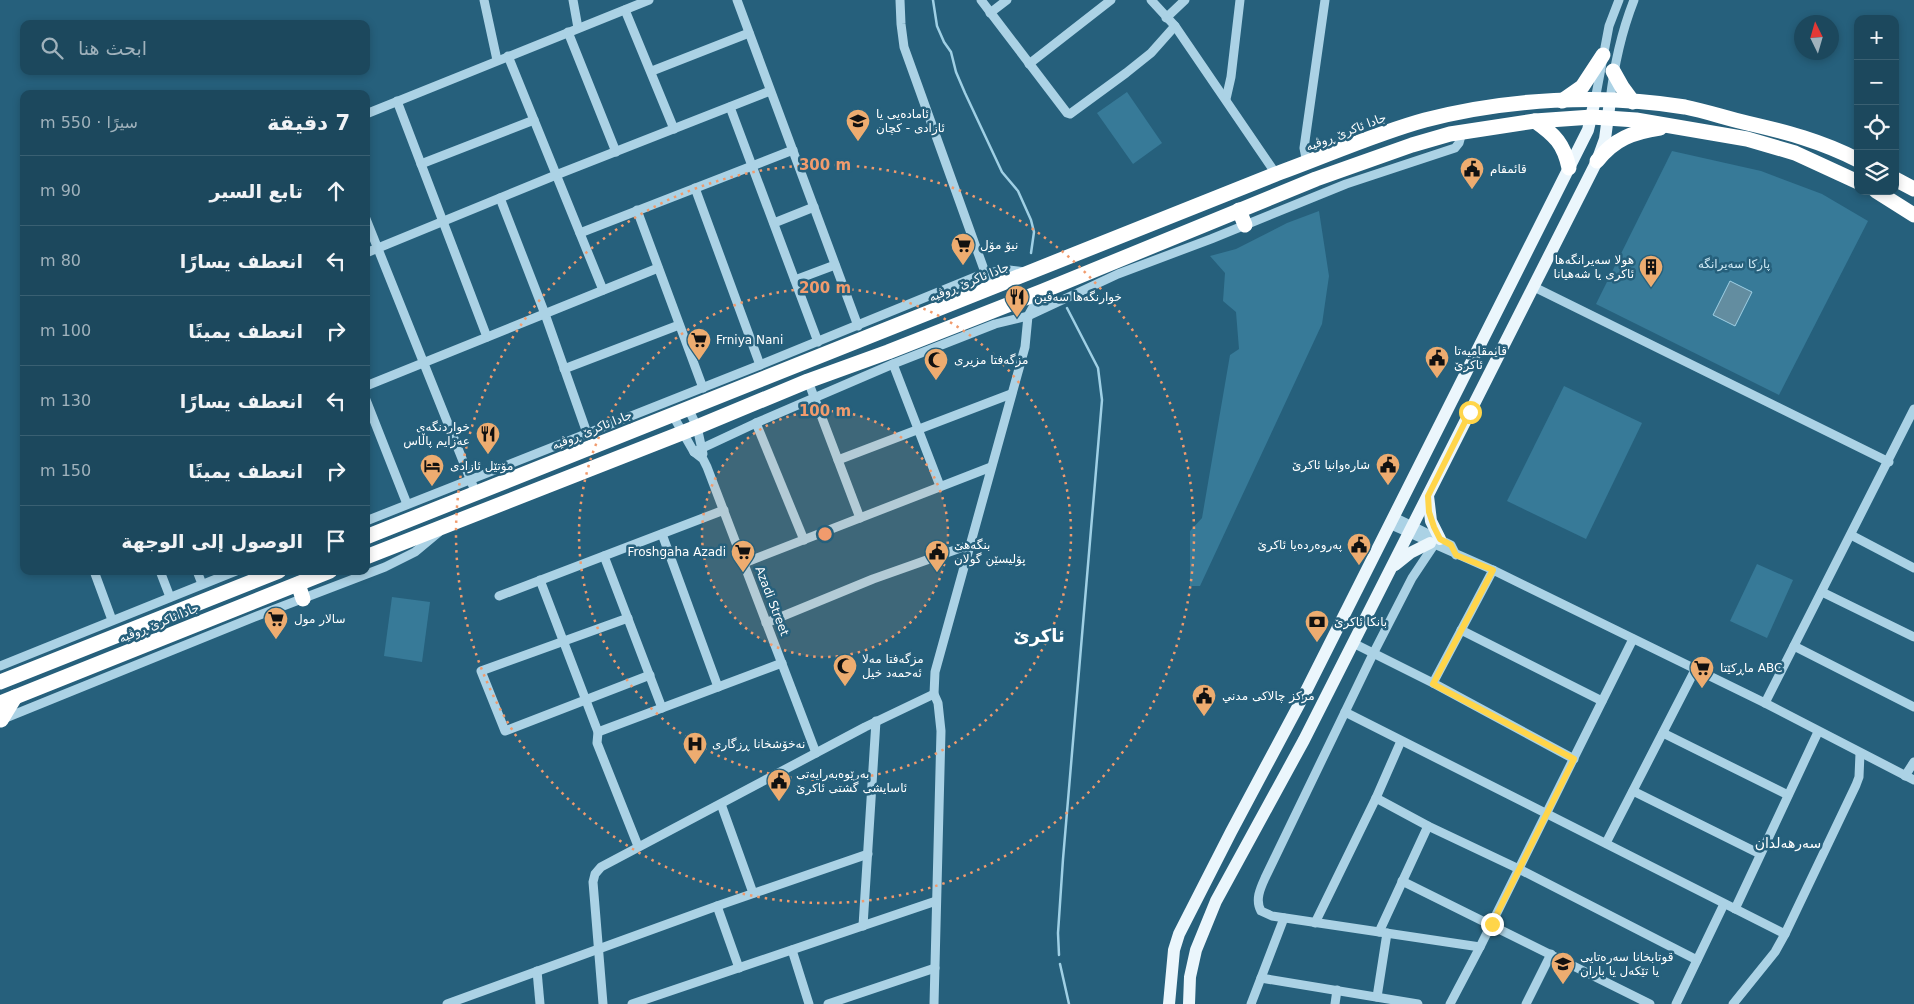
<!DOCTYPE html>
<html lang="ar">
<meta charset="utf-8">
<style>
:root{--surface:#1c485d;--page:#254f63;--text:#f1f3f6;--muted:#a0b2bc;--line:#3a6072}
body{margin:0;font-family:"DejaVu Sans","Noto Naskh Arabic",sans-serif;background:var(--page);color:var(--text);direction:rtl}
.controls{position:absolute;right:15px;top:15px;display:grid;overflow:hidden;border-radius:10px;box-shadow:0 2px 8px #0003}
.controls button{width:45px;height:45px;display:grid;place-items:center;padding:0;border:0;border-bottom:1px solid var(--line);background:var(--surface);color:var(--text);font:25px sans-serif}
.compass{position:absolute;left:1794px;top:15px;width:45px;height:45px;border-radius:50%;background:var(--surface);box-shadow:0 2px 8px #0003;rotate:355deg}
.stop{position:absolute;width:15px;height:15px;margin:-11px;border:4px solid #ffd54a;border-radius:50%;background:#fff}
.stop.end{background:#ffd54a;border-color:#fff;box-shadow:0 1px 5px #0008}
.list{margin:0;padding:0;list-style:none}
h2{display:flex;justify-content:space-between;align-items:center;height:65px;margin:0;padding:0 20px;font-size:21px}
h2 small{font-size:16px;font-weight:400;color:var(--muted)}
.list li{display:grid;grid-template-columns:32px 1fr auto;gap:15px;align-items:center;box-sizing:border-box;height:70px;padding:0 20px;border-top:1px solid var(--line)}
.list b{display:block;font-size:19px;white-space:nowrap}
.list em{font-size:16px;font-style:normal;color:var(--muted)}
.icon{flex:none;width:28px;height:28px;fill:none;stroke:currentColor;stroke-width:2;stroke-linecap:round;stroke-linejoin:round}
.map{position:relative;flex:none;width:1914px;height:1004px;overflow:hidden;direction:ltr}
.search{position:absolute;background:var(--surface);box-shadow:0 2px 8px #0003;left:20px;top:20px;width:350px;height:55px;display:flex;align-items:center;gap:12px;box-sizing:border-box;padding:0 18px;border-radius:10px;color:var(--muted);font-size:19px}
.panel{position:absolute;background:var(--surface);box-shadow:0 2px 8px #0003;left:20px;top:90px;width:350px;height:485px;border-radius:10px;direction:rtl}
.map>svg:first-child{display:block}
</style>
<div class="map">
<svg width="1914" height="1004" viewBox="0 0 1914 1004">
<rect width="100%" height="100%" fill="#26607c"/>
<g fill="#377a98">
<polygon points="1127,92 1162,143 1133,164 1097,113"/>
<polygon points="1672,151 1761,171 1822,194 1868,221 1779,395 1596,304"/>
<polygon points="1319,211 1329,276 1322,324 1200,586 1190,586 1190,531 1202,518 1230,355 1239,349 1236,312 1223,301 1225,273 1210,256 1236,249 1287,223"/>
<polygon points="1564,386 1642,423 1586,539 1507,501"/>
<polygon points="1757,564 1793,580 1767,638 1730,621"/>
<polygon points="392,597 430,602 422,662 384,656"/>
</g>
<polygon fill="#638da0" stroke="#9fd0e5" points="1730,281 1752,292 1735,326 1713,315"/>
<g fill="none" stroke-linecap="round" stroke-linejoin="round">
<g stroke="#9fd0e5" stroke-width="2.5">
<polyline points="933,0 937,26 944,42 951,52 956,72 965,93 1002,172 1018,191 1031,220 1034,232 1031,253"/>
<polyline points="1059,955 1058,933 1063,859 1102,400 1098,368 1067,308"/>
<polyline points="1060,964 1069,1004"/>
</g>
<g stroke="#abd2e5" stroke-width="9">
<polyline points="484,0 497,60"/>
<polyline points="573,0 578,28"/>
<polyline points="737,0 858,326"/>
<polyline points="900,0 901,24 904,47 991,289"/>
<polyline points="981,0 1067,113 1070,114 1126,73 1151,53 1175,26"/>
<polyline points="1151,0 1175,26 1276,174"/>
<polyline points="625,10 674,129"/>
<polyline points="990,13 1007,0"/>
<polyline points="1166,18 1185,0"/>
<polyline points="568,32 616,152"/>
<polyline points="508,56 603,290"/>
<polyline points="1029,64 1111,0"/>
<polyline points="652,71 749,33"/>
<polyline points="1226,99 1231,77 1240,0"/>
<polyline points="1595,100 1609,26 1619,0"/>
<polyline points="397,101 487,337"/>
<path d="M1610 101C1614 65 1621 33 1634 0"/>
<polyline points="730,107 818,342"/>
<polyline points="366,114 649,0"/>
<polyline points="1307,163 1304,148 1325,0"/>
<polyline points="421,164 534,120"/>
<polyline points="695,188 760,365"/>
<polyline points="500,198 545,314 587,433"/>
<polyline points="637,210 703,388"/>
<polyline points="366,219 473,486"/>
<polyline points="774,223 814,207"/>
<polyline points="580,233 793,150"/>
<polyline points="366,253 556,175 770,91"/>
<polyline points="795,280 835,265"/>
<polyline points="1534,287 1889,462"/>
<polyline points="893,364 940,486"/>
<polyline points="564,369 679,325"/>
<polyline points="808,381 860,518"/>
<polyline points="366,386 658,268"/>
<polyline points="366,400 407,504"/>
<polyline points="688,408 697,427 703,454"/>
<polyline points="672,414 694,452 703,459 707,467 816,753"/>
<polyline points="756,423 804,540"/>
<polyline points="694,452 756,423 893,364 995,324 1028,316 1118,274 1211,239 1346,184 1455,148 1459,143 1462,132"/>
<polyline points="838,460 1011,394"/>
<polyline points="1394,517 1451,545 1456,555"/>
<polyline points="366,521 760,365 985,273 1009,270 1025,272"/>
<polyline points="1391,525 1493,570 1765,703 1914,780"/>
<polyline points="662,534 718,687"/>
<polyline points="1851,535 1914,568"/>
<path d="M1434 545 1412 578 1373 654 1265 878C1260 889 1255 900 1261 911L1272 916 1480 947"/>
<polyline points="604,556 662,708"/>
<polyline points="744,563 991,467"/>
<polyline points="94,571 112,620"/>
<polyline points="160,571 170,597"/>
<polyline points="197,571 202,584"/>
<polyline points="540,580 598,732 597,743 638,846"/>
<polyline points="1822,592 1914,637"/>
<polyline points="499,596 724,510"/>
<polyline points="628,618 481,671 505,731 650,675"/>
<polyline points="766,623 873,579 969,545"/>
<polyline points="1461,630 1602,701"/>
<polyline points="1353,643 1433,683 1574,759"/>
<polyline points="1794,646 1914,707"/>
<polyline points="0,666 236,571"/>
<polyline points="1433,683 1493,570"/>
<polyline points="1765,703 1914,409"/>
<polyline points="1345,712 1785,934"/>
<polyline points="3,719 257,616 385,567 415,552 439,532"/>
<polyline points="598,732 782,663"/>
<polyline points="1663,733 1788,795"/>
<polyline points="1905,776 1914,762"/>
<polyline points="1633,791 1760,854"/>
<polyline points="1376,798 1428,826 1519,869 1697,960"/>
<polyline points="721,804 753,893"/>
<polyline points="1606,843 1695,670"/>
<polyline points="1402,881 1650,1004"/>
<polyline points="717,906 739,968"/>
<polyline points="1735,909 1818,732"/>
<polyline points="1315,923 1376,798 1401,741"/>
<polyline points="863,926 876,721"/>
<polyline points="1379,932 1428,826"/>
<polyline points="792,950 809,1004"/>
<polyline points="537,971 540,1004"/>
<polyline points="1261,978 1418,1004"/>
<polyline points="1377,997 1387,933"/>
<polyline points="447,1004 717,906 868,854"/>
<polyline points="603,1004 593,882 595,874 601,867 865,727 934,694"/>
<polyline points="632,1004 936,901"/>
<polyline points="828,1004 935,968"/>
<polyline points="934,1004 941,731 938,703 934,694 935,672 1025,347 1028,316 1042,291"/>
<polyline points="1251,1004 1284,918"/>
<polyline points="1335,1004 1337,990"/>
<polyline points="1450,1004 1480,947 1633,639"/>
<polyline points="1526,1004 1551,954"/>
<polyline points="1676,1004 1724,904"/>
<polyline points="1733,1004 1775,952 1785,934 1856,785 1859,777 1860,753"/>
</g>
<g stroke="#ebf6fc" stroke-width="12">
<polyline points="1428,496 1431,521 1440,539"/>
<polyline points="1395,565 1410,553 1430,543"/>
<polyline points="1169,1004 1174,950 1179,934 1231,832 1303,697 1588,130 1595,100"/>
<polyline points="1189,1004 1190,977 1196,950 1216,901 1304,740 1597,161 1605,139 1610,101"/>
</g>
<g stroke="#fff" stroke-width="15">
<polyline points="1613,71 1622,87 1633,102"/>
<polyline points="1562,101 1582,87 1603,55"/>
<path d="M1535 121C1555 135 1564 144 1569 168"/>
<path d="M1597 161C1614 139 1633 132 1660 128"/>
<polyline points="1895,179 1914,189"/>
<polyline points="1876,191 1914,215"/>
<polyline points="1239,210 1245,225"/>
<path d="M366 537 1276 174C1326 156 1374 134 1425 120 1505 99 1603 93 1685 107 1705 111 1726 118 1747 123 1786 132 1821 141 1858 160"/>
<polyline points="366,557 697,427 808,381 888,352 1043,291 1316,179 1412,145 1450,134 1535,121 1592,117 1636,120 1747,139 1795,153 1858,182"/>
<polyline points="298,584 303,599"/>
<polyline points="0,682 279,571"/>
<polyline points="0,703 330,571"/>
<polyline points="1,720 15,697"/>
</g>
</g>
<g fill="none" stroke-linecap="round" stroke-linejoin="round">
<polyline stroke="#ffd54a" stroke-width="6" points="1470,412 1428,496 1429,512 1434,527 1440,539 1451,545 1456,555 1493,570 1433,684 1574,759 1492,924"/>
</g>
<circle cx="825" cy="534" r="123" fill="#f19b6d" fill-opacity=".12"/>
<g fill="none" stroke="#f19b6d" stroke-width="2.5" stroke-dasharray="2.5 5">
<circle cx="825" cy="534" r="123"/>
<circle cx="825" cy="534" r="246"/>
<circle cx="825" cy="534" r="369"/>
</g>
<defs>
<symbol id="school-pin" viewBox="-11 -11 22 30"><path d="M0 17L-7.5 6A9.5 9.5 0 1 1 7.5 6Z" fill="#edac70" stroke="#26607c"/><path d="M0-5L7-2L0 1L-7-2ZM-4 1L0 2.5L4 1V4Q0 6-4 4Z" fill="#111"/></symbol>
<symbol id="civic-pin" viewBox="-11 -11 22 30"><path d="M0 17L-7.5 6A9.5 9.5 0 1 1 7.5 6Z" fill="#edac70" stroke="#26607c"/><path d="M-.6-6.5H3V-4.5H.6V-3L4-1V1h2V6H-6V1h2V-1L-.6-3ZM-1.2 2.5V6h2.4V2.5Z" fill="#111"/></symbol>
<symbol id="supermarket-pin" viewBox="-11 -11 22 30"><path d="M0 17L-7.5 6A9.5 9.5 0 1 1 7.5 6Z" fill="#edac70" stroke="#26607c"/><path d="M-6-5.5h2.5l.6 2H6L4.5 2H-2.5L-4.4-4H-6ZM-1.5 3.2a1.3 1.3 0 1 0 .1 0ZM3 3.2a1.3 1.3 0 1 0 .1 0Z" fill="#111"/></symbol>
<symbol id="building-pin" viewBox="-11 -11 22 30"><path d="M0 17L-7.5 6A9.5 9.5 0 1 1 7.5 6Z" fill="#edac70" stroke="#26607c"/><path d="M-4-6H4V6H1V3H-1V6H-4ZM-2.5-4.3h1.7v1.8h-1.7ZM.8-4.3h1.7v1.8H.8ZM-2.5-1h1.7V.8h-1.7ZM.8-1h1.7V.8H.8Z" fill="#111"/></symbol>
<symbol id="restaurant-pin" viewBox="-11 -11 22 30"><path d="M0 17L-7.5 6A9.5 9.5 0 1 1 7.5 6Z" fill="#edac70" stroke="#26607c"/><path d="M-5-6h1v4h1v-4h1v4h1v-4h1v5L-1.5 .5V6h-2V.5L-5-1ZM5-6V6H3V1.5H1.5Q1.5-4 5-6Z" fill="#111"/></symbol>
<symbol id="mosque-pin" viewBox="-11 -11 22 30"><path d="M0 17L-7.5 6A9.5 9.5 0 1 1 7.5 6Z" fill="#edac70" stroke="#26607c"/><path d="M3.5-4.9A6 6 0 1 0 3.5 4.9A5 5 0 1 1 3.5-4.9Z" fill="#111"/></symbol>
<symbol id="hotel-pin" viewBox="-11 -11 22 30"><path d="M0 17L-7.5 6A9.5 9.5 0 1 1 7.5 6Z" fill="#edac70" stroke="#26607c"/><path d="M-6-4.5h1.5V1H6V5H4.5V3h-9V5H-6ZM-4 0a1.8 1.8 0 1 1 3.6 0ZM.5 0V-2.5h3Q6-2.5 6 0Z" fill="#111"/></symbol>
<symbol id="bank-pin" viewBox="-11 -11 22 30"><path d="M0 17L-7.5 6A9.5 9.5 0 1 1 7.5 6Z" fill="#edac70" stroke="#26607c"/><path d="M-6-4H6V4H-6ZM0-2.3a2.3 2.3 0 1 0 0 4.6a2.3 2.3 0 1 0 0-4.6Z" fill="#111"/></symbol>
<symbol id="hospital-pin" viewBox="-11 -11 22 30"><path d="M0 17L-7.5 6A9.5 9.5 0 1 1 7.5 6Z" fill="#edac70" stroke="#26607c"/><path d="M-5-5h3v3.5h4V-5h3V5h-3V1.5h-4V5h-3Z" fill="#111"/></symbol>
</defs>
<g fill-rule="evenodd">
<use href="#school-pin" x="844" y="107" width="28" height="38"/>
<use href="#civic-pin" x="1458" y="155" width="28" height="38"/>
<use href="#supermarket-pin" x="949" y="231" width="28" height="38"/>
<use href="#building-pin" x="1637" y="253" width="28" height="38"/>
<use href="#restaurant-pin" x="1003" y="283" width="28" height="38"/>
<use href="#supermarket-pin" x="685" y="326" width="28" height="38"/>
<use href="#civic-pin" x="1423" y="344" width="28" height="38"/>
<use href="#mosque-pin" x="922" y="346" width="28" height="38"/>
<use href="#restaurant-pin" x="474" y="420" width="28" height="38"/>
<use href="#civic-pin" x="1374" y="451" width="28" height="38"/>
<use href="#hotel-pin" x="418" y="452" width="28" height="38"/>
<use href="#civic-pin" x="1345" y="531" width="28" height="38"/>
<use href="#supermarket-pin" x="729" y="538" width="28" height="38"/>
<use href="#civic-pin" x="923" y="538" width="28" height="38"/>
<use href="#supermarket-pin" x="262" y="605" width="28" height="38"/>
<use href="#bank-pin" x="1303" y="608" width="28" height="38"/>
<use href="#mosque-pin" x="831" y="652" width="28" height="38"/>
<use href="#supermarket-pin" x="1688" y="654" width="28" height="38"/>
<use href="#civic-pin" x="1190" y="682" width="28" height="38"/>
<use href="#hospital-pin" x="681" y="730" width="28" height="38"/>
<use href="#civic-pin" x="765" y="767" width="28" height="38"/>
<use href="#school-pin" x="1549" y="950" width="28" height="38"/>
</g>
<g text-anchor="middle" stroke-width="5" stroke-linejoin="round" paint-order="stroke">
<g font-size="12" fill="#fff" stroke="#26607c" text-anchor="start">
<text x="876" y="118">ئامادەیی یا<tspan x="876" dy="14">ئازادی - کچان</tspan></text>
<text x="1490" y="173">قائمقام</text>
<text x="980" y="249">نیۆ مۆل</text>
<text x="1634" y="264" text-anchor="end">هولا سەیرانگەها<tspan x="1634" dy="14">ئاکری یا شەهیانا</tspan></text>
<text x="1034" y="301">خوارنگەھا سەفین</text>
<text x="716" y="344">Frniya Nani</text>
<text x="1454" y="355">قایمقامیەتا<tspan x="1454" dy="14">ئاکرێ</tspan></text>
<text x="954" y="364">مزگەفتا مزیری</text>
<text x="470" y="431" text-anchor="end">خواردنگەی<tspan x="470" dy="14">عەزایم پاڵاس</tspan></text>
<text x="1370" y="469" text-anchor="end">شارەوانیا ئاکرێ</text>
<text x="450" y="470">مۆتێل ئازادی</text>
<text x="954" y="549">بنگە‌ھێ<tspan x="954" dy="14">پۆلیسێن گولان</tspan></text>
<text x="1342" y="549" text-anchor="end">پەروەردەیا ئاكرێ</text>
<text x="726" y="556" text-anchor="end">Froshgaha Azadi</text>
<text x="294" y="623">سالار مول</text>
<text x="1334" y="626">بانکا ئاکرێ</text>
<text x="862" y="663">مزگەفتا مەلا<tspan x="862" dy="14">ئەحمەد خیل</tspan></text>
<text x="1720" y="672">ماڕکێتا ABC</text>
<text x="1222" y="700">مركز چالاکى مدني</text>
<text x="712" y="748">نەخۆشخانا ڕزگاری</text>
<text x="796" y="778">بەرێوەبەرایەتی<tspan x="796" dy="14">ئاسایشی گشتی ئاکرێ</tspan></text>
<text x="1580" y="961">قوتابخانا سەرەتایی<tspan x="1580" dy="14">یا تێکەل یا باران</tspan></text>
</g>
<g font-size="12" fill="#fff" stroke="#26607c">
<text transform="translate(1346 132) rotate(-21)" y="4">جادا ئاکرێ ڕوڤیە</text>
<text transform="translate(969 282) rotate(-22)" y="4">جادا ئاکرێ ڕوڤیە</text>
<text transform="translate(592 430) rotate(-22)" y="4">جادا ئاکرێ ڕوڤیە</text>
<text transform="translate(772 601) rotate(69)" y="4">Azadi Street</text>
<text transform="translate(159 623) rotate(-22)" y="4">جادا ئاکرێ ڕوڤیە</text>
</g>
<g font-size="12" fill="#cde8f4" stroke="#26607c">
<text x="1734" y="268">پارکا سەیرانگه</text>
</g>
<g font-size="14" fill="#fff" stroke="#26607c">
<text x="1788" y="848">سەرهەلدان</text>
</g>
<g font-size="18" font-weight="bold" fill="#fff" stroke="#26607c">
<text x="1039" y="642">ئاکرێ</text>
</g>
</g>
<circle cx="825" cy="534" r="8" fill="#f19b6d" stroke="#26607c" stroke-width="2.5"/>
<g font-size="15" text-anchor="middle" font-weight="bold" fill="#f19b6d" stroke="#26607c" stroke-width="5" stroke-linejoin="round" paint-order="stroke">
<text x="825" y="170">300 m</text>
<text x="825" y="293">200 m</text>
<text x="825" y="416">100 m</text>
</g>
</svg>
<div class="controls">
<button>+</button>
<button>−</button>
<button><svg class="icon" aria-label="locate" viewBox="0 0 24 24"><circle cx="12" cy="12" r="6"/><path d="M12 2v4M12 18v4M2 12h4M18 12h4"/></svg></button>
<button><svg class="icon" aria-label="layers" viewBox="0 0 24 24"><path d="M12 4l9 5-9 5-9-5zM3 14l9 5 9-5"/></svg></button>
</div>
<svg class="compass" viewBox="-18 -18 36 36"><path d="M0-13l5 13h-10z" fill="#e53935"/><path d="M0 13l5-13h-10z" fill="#a0b2bc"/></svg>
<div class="stop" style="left:1470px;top:412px"></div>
<div class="stop end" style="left:1492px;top:924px"></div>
<div class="search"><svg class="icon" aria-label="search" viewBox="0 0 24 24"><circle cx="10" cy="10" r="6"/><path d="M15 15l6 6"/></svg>ابحث هنا</div>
<section class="panel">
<h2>7 دقيقة<small>سيرًا · 550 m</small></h2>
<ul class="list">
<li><svg class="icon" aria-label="ahead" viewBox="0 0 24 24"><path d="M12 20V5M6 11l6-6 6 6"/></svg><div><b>تابع السير</b></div><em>90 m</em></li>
<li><svg class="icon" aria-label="left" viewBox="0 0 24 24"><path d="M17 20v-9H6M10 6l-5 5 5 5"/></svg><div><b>انعطف يسارًا</b></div><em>80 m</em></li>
<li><svg class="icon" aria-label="right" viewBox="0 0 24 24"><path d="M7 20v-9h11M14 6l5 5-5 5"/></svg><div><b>انعطف يمينًا</b></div><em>100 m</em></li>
<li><svg class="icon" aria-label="left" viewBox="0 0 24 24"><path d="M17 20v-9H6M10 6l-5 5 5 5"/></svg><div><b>انعطف يسارًا</b></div><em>130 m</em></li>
<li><svg class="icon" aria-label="right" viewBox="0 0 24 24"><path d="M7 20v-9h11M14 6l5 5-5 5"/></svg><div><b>انعطف يمينًا</b></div><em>150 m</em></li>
<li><svg class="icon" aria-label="arrive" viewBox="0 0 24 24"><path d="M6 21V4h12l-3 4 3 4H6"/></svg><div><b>الوصول إلى الوجهة</b></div></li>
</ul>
</section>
</div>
